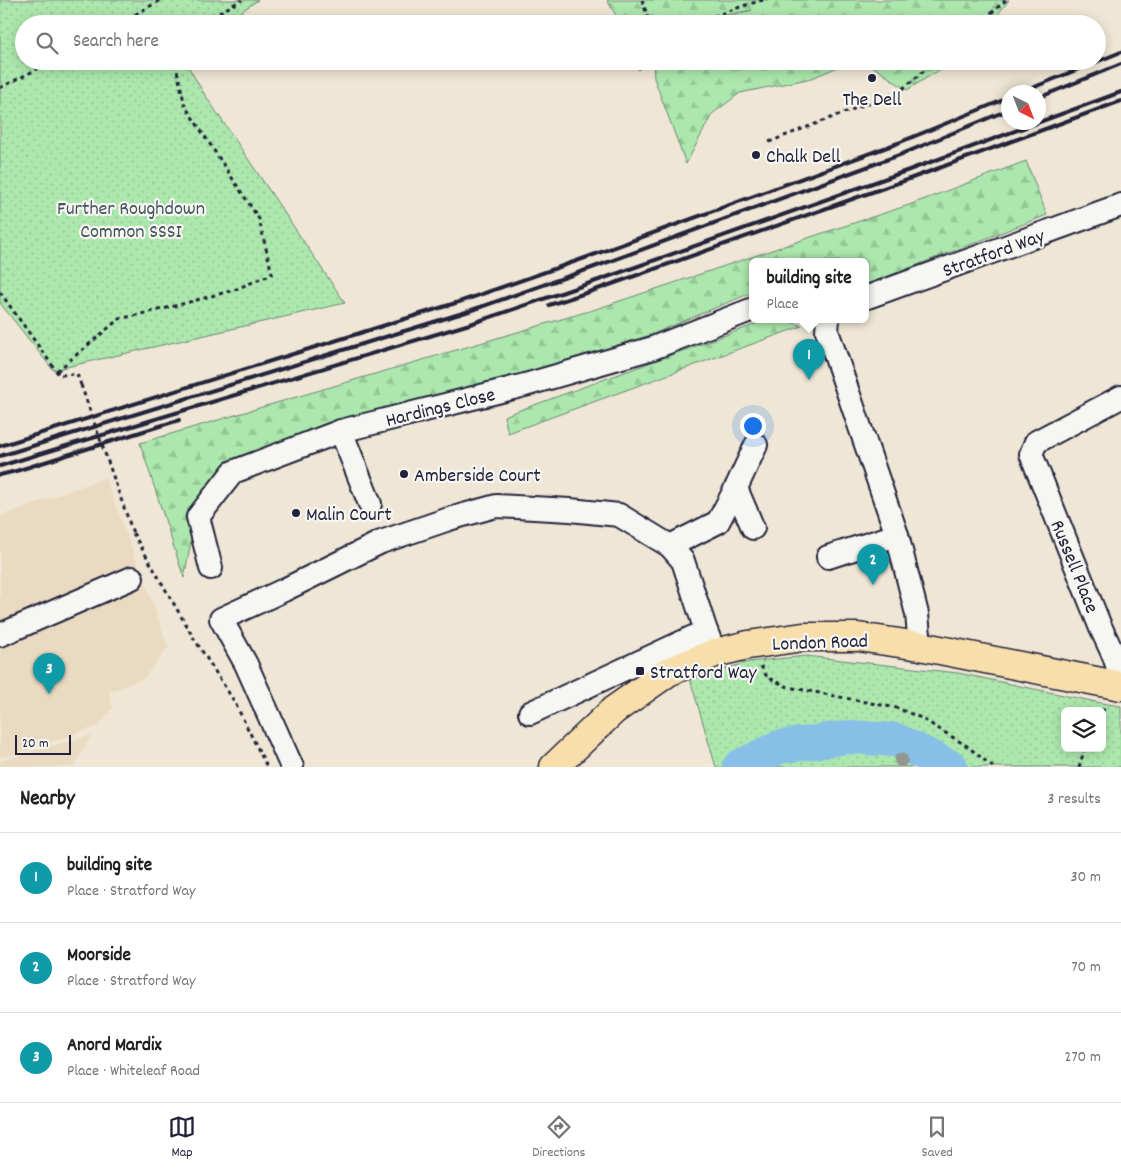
<!DOCTYPE html>
<meta charset="utf-8">
<style>
:root{--surface:#fff;--page:#f2f2f2;--text:#202124;--muted:#757577;--line:#e0e0e0;--accent:#22223b}
body{margin:0;font-family:Dekko,sans-serif;background:var(--page);color:var(--text)}
.controls{position:absolute;right:15px;bottom:15px;display:grid;overflow:hidden;border-radius:8px;box-shadow:0 2px 12px #0003}
.controls button{width:45px;height:45px;display:grid;place-items:center;padding:0;border:0;border-bottom:1px solid var(--line);background:var(--surface);color:var(--text);font:25px sans-serif}
.compass{position:absolute;left:1001px;top:85px;width:45px;height:45px;border-radius:50%;background:var(--surface);box-shadow:0 2px 12px #0003;rotate:138deg}
.scale{position:absolute;left:15px;bottom:12px;width:56px;box-sizing:border-box;padding-left:5px;border:2px solid #22223b;border-top:0;font-size:14px;line-height:18px;white-space:nowrap;color:#22223b;-webkit-text-stroke:4px #f6f6f2;paint-order:stroke}
.you{position:absolute;left:752px;top:425px;width:18px;height:18px;margin:-12px;border:4px solid #fff;border-radius:50%;background:#1a73e8;box-shadow:0 0 0 8px #1a73e833}
.badge{display:grid;place-items:center;width:32px;height:32px;border-radius:50%;background:var(--accent);color:#fff;font-size:16px;font-weight:700}
.pin{position:absolute;translate:-50% -41px;filter:drop-shadow(0 1px 2px #0008)}
.pin::after{content:'';position:absolute;top:26px;width:18px;height:15px;background:inherit;clip-path:polygon(0 0,100% 0,50% 100%)}
.popup{position:absolute;left:749px;top:258px;width:120px;height:65px;box-sizing:border-box;display:grid;place-content:center;border-radius:8px;background:var(--surface);filter:drop-shadow(0 1px 4px #0005);font-size:16px;white-space:nowrap;color:var(--muted)}
.popup b{font-size:19px;color:var(--text)}
.popup::after{content:'';position:absolute;left:50%;top:100%;margin-left:-10px;border:10px solid transparent;border-top-color:var(--surface)}
.list{margin:0;padding:0;list-style:none}
h2{display:flex;justify-content:space-between;align-items:center;height:65px;margin:0;padding:0 20px;font-size:21px}
h2 small{font-size:16px;font-weight:400;color:var(--muted)}
.list li{display:grid;grid-template-columns:32px 1fr auto;gap:15px;align-items:center;box-sizing:border-box;height:90px;padding:0 20px;border-top:1px solid var(--line)}
.list b{display:block;font-size:19px;white-space:nowrap}
.list p{margin:0;font-size:16px;white-space:nowrap;color:var(--muted)}
.list em{font-size:16px;font-style:normal;color:var(--muted)}
.icon{flex:none;width:28px;height:28px;fill:none;stroke:currentColor;stroke-width:2;stroke-linecap:round;stroke-linejoin:round}
.map{position:relative;flex:none;width:1121px;height:767px;overflow:hidden}
.search{position:absolute;background:var(--surface);box-shadow:0 2px 12px #0003;left:15px;right:15px;top:15px;height:55px;display:flex;align-items:center;gap:12px;box-sizing:border-box;padding:0 18px;border-radius:28px;color:var(--muted);font-size:19px}
.sheet{height:335px;background:var(--surface)}
nav{display:flex;justify-content:space-around;align-items:center;box-sizing:border-box;height:70px;border-top:1px solid var(--line);background:var(--surface);font-size:14px;color:var(--muted)}
nav a{display:grid;justify-items:center;gap:2px}
nav .on{color:var(--accent)}
.map>svg:first-child{display:block}
</style>
<div class="map">
<svg width="1121" height="767" viewBox="0 0 1121 767">
<defs>
<pattern id="grass-dots" width="8" height="8" patternUnits="userSpaceOnUse" patternTransform="scale(1.25)"><rect width="8" height="8" fill="#ace8ad"/><path d="M2 2h.1M6 6h.1" fill="none" stroke="#94c796" stroke-width="1.8" stroke-linecap="round"/></pattern>
<pattern id="forest-firs" width="22" height="20" patternUnits="userSpaceOnUse" patternTransform="scale(1.25)"><rect width="22" height="20" fill="#ace8ad"/><path d="M5 1l3.5 6h-7zM16 11l3.5 6h-7z" fill="#94c796"/></pattern>
</defs>
<rect width="100%" height="100%" fill="#efe6d5"/>
<filter id="ink" filterUnits="userSpaceOnUse"><feTurbulence type="fractalNoise" baseFrequency=".02" numOctaves="2"/><feDisplacementMap in="SourceGraphic" scale="10" xChannelSelector="R" yChannelSelector="G"/><feConvolveMatrix kernelMatrix="1 2 1 2 8 2 1 2 1" color-interpolation-filters="sRGB"/></filter>
<g filter="url(#ink)">
<g fill="#eadac1">
<polygon points="105,478 157,615 168,647 144,678 109,692 113,708 98,726 8,756 0,757 0,516"/>
<polygon points="91,735 74,767 0,767 0,761"/>
</g>
<g fill="url(#grass-dots)" stroke="#678574" fill-rule="evenodd">
<polygon points="0,0 258,0 223,24 24,24 24,61 185,61 203,92 345,303 53,370 0,303"/>
<path d="M806 656 958 673 1101 703 1121 706V767H716L690 679 749 662ZM1065 711H1102V748H1065Z"/>
</g>
<g fill="url(#forest-firs)" stroke="#678574">
<polygon points="607,0 1009,0 990,24 703,24 752,10 679,24 621,24"/>
<polygon points="653,61 852,61 812,78 740,93 712,114 686,164 654,78"/>
<polygon points="865,61 954,61 907,90"/>
<polygon points="1026,161 1047,215 865,285 865,261 753,261 753,292 650,335 232,465 198,504 184,578 140,443 596,309 823,233 909,205"/>
<polygon points="770,319 783,319 802,326 508,433 504,416"/>
</g>
<g fill="none" stroke-linecap="round" stroke-linejoin="round">
<polyline stroke="#88bfe6" stroke-width="34" points="739,767 779,747 849,737 896,740 951,767"/>
<defs>
<g id="minor">
<polyline points="865,298 1121,205"/>
<polyline points="828,319 827,331 897,535 917,614 920,646"/>
<polyline points="1121,397 1036,442 1031,454 1100,626 1114,656 1121,678"/>
<polyline points="341,431 370,504"/>
<polyline points="736,488 753,528"/>
<polyline points="828,557 897,535"/>
<polyline points="211,568 198,517 233,472 341,431 525,385 653,348 753,309"/>
<polyline points="0,635 132,578"/>
<polyline points="715,653 706,631 683,561 670,546 718,522 736,488 756,445"/>
<polyline points="530,713 706,631"/>
<polyline points="292,767 246,664 221,619 284,590 381,542 449,519 496,506 570,510 619,515 670,546"/>
</g>
<polyline id="major" points="554,767 614,710 668,672 715,653 748,645 803,637 858,637 920,646 1121,686"/>
</defs>
<use href="#minor" stroke="#22223b" stroke-width="26"/>
<use href="#major" stroke="#22223b" stroke-width="31"/>
<g stroke="#22223b" stroke-width="3" stroke-dasharray="4 4" stroke-linecap="butt">
<polyline points="642,0 650,24"/>
<polyline points="122,24 136,14 161,0"/>
<polyline points="198,24 242,0"/>
<polyline points="691,24 746,5 763,0"/>
<polyline points="979,24 1006,0"/>
<polyline points="638,69 645,61"/>
<polyline points="0,88 53,61"/>
<polyline points="769,142 900,91 936,61"/>
<polyline points="0,292 59,375 77,374 81,385"/>
<polyline points="57,371 119,319 167,308 234,290 272,274 259,219 185,106 176,66 177,61"/>
<polyline points="133,533 193,637 234,701 267,767"/>
<polyline points="761,666 767,677 788,687 897,708 921,718 967,746 993,767"/>
<polyline points="1102,712 1106,706"/>
<polyline points="1079,767 1085,748"/>
</g>
<use href="#minor" stroke="#f6f6f2" stroke-width="22"/>
<use href="#major" stroke="#f8deab" stroke-width="28"/>
<g stroke="#22223b" stroke-width="4">
<polyline points="1022,92 1121,52"/>
<polyline points="1038,98 1121,64"/>
<polyline points="549,305 598,289 912,178 1121,101"/>
<polyline points="0,446 462,301 585,258 898,143 1008,98"/>
<polyline points="0,456 466,312 589,269 902,154 1008,110"/>
<polyline points="0,466 473,323 596,281 909,170 1121,92"/>
<polyline points="0,475 16,471 179,420"/>
</g>
<polyline stroke="#22223b" stroke-width="3" stroke-dasharray="4 4" stroke-linecap="butt" points="81,385 133,533"/>
</g>
<circle fill="#919690" cx="901" cy="760" r="7"/>
</g>
<g fill="#22223b" stroke="#f6f6f2" stroke-width="2">
<circle cx="872" cy="78" r="5"/>
<circle cx="756" cy="155" r="5"/>
<circle cx="404" cy="474" r="5"/>
<circle cx="296" cy="513" r="5"/>
<rect x="635" y="666" width="10" height="10" rx="2.5"/>
</g>
<g text-anchor="middle" stroke-width="4.5" stroke-linejoin="round" paint-order="stroke">
<g font-size="20" fill="#22223b" stroke="#f6f6f2" text-anchor="start">
<text x="872" y="105" text-anchor="middle">The Dell</text>
<text x="766" y="162">Chalk Dell</text>
<text x="414" y="481">Amberside Court</text>
<text x="306" y="520">Malin Court</text>
<text x="650" y="678">Stratford Way</text>
</g>
<g font-size="20" fill="#445458" stroke="#f6f6f2">
<text x="131" y="214">Further Roughdown<tspan x="131" dy="23">Common SSSI</tspan></text>
</g>
<g font-size="20" fill="#22223b" stroke="#f6f6f2">
<text transform="translate(993 252) rotate(-20)" y="7">Stratford Way</text>
<text transform="translate(440 406) rotate(-14)" y="7">Hardings Close</text>
<text transform="translate(1076 566) rotate(68)" y="7">Russell Place</text>
<text transform="translate(820 641) rotate(-2)" y="7">London Road</text>
</g>
</g>
</svg>
<div class="controls">
<button><svg class="icon" aria-label="layers" viewBox="0 0 24 24"><path d="M12 4l9 5-9 5-9-5zM3 14l9 5 9-5"/></svg></button>
</div>
<svg class="compass" viewBox="-18 -18 36 36"><path d="M0-13l5 13h-10z" fill="#e53935"/><path d="M0 13l5-13h-10z" fill="#757577"/></svg>
<div class="scale">20 m</div>
<div class="you"></div>
<div class="pin badge" style="left:809px;top:380px;background:#0f9aa8">1</div>
<div class="popup"><b>building site</b>Place</div>
<div class="pin badge" style="left:873px;top:585px;background:#0f9aa8">2</div>
<div class="pin badge" style="left:49px;top:694px;background:#0f9aa8">3</div>
<div class="search"><svg class="icon" aria-label="search" viewBox="0 0 24 24"><circle cx="10" cy="10" r="6"/><path d="M15 15l6 6"/></svg>Search here</div>
</div>
<section class="sheet">
<h2>Nearby<small>3 results</small></h2>
<ul class="list">
<li><span class="badge" style="background:#0f9aa8">1</span><div><b>building site</b><p>Place · Stratford Way</p></div><em>30 m</em></li>
<li><span class="badge" style="background:#0f9aa8">2</span><div><b>Moorside</b><p>Place · Stratford Way</p></div><em>70 m</em></li>
<li><span class="badge" style="background:#0f9aa8">3</span><div><b>Anord Mardix</b><p>Place · Whiteleaf Road</p></div><em>270 m</em></li>
</ul>
</section>
<nav>
<a class="on"><svg class="icon" aria-label="map" viewBox="0 0 24 24"><path d="M3 6l6-2 6 2 6-2v14l-6 2-6-2-6 2zM9 4v14M15 6v14"/></svg>Map</a>
<a><svg class="icon" aria-label="directions" viewBox="0 0 24 24"><path d="M12 3l9 9-9 9-9-9zM9 14v-3h6M13 9l2 2-2 2"/></svg>Directions</a>
<a><svg class="icon" aria-label="saved" viewBox="0 0 24 24"><path d="M7 4h10v16l-5-4-5 4z"/></svg>Saved</a>
</nav>
